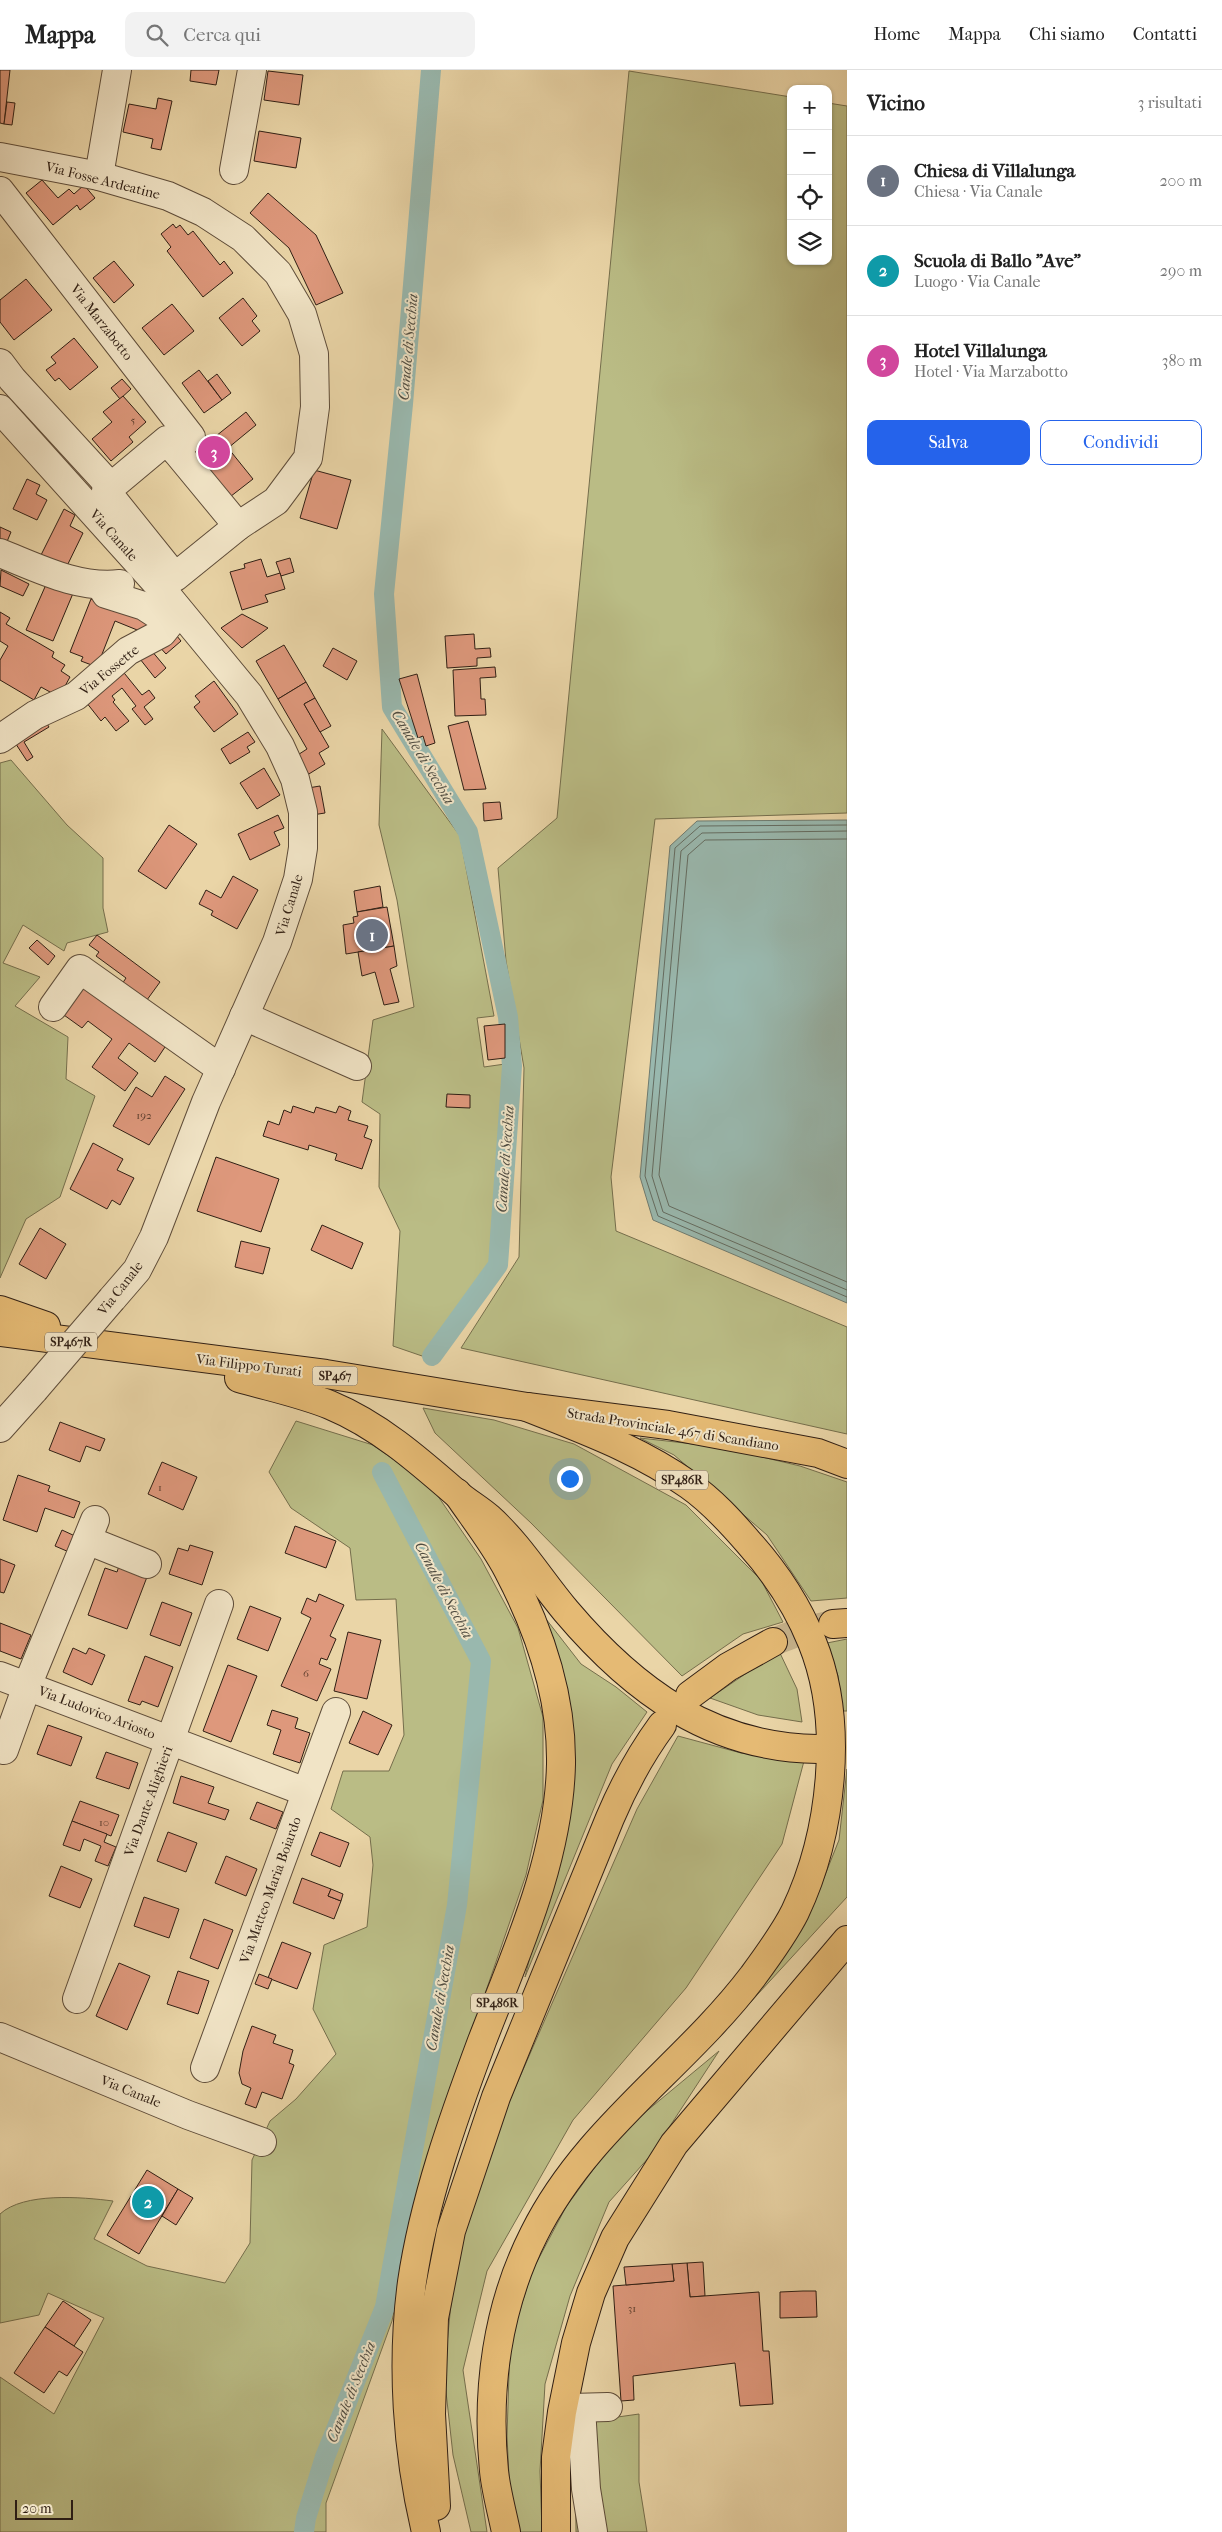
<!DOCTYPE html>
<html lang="it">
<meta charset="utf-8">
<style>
:root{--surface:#fff;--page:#f2f2f2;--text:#222;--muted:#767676;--line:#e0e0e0;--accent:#2563eb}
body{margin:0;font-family:"IM FELL French Canon",serif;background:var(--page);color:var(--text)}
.controls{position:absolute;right:15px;top:15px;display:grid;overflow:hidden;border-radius:10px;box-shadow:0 1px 4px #0004}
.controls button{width:45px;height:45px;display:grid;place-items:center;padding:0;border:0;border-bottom:1px solid var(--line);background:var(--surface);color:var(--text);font:25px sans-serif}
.scale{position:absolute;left:15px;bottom:12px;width:58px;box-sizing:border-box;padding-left:5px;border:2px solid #301f14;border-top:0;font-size:14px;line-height:18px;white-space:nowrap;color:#301f14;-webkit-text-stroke:4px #f1e4c6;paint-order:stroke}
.you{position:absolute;left:569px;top:1408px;width:18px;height:18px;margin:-12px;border:4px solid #fff;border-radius:50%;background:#1a73e8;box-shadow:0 0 0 8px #1a73e833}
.badge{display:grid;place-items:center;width:32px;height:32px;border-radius:50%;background:var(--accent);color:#fff;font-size:16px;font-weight:700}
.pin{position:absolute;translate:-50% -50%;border:2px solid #fff;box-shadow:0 1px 5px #0006}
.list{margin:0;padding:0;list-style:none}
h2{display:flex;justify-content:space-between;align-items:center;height:65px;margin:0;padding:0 20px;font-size:21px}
h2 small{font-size:16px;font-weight:400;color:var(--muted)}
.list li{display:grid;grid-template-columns:32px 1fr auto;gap:15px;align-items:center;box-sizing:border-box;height:90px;padding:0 20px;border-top:1px solid var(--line)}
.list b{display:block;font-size:19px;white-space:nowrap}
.list p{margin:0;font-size:16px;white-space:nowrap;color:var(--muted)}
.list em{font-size:16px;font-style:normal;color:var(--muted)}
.actions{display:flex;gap:10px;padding:15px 20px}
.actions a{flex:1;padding:11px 0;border:1px solid var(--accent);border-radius:10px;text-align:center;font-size:18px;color:var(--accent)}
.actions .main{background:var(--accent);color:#fff}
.icon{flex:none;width:28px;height:28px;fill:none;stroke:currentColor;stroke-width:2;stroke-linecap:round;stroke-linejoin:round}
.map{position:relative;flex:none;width:847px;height:2462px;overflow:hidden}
header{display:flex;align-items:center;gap:30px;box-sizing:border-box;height:70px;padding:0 25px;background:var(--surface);border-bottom:1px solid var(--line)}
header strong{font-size:24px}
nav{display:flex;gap:28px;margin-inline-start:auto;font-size:18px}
.search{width:350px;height:45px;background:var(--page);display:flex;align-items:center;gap:12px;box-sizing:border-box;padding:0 18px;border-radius:10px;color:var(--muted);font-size:19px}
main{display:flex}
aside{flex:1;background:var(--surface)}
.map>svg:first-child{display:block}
</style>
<header>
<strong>Mappa</strong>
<div class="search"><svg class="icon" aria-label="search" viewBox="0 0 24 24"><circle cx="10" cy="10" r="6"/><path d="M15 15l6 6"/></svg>Cerca qui</div>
<nav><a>Home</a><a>Mappa</a><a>Chi siamo</a><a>Contatti</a></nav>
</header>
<main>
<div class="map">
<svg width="847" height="2462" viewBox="0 0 847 2462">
<rect width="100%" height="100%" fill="#ead5a7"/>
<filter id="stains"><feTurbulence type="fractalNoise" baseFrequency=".004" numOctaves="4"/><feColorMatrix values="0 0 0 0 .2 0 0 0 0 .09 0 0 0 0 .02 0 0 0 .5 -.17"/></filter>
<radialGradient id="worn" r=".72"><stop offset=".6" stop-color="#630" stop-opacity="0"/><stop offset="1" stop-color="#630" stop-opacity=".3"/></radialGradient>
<g fill="#babc85" stroke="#756e4c">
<polygon points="629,1 791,27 791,191 828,191 828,33 847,36 847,743 655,749 611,1107 616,1161 847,1257 847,1364 461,1278 519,1187 524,998 506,891 498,798 557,748"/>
<polygon points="382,659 460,766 494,946 477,948 484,997 505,994 491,1194 425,1287 393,1276 400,1161 379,1117 380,1044 362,1032 373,950 414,937 397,830 379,755"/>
<polygon points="11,690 67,755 103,788 103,838 108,862 67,873 64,881 23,855 3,893 40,907 15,936 68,967 66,1009 95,1026 60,1127 26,1149 0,1208 0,693"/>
<polygon points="423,1338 494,1350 574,1374 686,1435 761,1510 783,1552 743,1564 682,1606 531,1453 435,1363"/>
<path d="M296 1351 373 1375 431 1416 481 1489 518 1558 543 1647V1730L526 1805 420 2112 392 2251 326 2433V2462H0V2307L54 2344 104 2248 48 2223 39 2245 0 2253V2144C24 2122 82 2127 113 2131L94 2169 147 2196 225 2213 250 2173 252 2090 270 2051 296 2029 336 1984 313 1939 324 1875 367 1857 373 1795 370 1767 331 1739 343 1701H389L404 1665 396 1529 356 1530 350 1478 291 1438 269 1402Z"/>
<polygon points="640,1368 720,1377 800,1396 847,1412 847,1528 811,1531 767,1465 674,1385"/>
<polygon points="546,1549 581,1594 616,1617 647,1642 612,1694 525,1907 556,1782 557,1591"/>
<polygon points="847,1569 847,1641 841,1641 838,1606 827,1573"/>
<polygon points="779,1581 797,1619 802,1652 758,1645 710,1628"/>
<polygon points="678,1666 741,1683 804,1691 782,1774 686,1918 573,2050 487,2201 463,2300 487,2462 471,2462 453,2385 444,2304 456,2184 505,2041 637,1739"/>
<polygon points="847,1699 847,1827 747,1936 813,1835 839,1770"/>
<polygon points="719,1981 651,2085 609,2132 570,2226 545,2314 540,2401 542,2462 518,2462 510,2427 507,2366 510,2272 532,2201 566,2137 619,2064"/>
<polygon points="639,2344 639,2412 647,2462 576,2462 575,2353"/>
</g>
<polygon fill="#99b8ae" stroke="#6f7b70" points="847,750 847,1233 653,1150 640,1107 670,776 697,751"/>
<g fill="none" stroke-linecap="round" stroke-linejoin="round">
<g stroke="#646c61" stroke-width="1">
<polyline points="847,755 700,756 675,778 645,1106 658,1146 847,1227"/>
<polyline points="847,761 702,763 681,781 652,1106 663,1142 847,1220"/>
<polyline points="847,769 705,770 688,785 659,1105 669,1136 847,1212"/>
</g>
<g stroke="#99b8ae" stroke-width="20">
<polyline points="431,0 403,334 384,524 392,637 468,762 508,947 512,996 498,1195 432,1286"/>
<polyline points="304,2462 306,2448 325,2387 385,2237 457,1835 481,1591 382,1402"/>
</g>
</g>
<g fill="#de987c" stroke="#301f14">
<polygon points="0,0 10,0 4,54 0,53"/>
<polygon points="191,0 219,0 216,15 190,11"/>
<polygon points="268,1 303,5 299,35 264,30"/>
<polygon points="158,28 172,31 161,80 151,78 153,69 123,62 129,34 156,39"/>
<polygon points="7,32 15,33 12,55 4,54"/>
<polygon points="259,61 301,68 296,98 254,91"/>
<polygon points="42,110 58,128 69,119 74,124 84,115 95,128 80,140 77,135 53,155 26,123"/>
<polygon points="268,123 316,165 343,223 316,235 289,178 250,143"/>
<polygon points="173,154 176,158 180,155 188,165 193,161 220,195 224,191 233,203 203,227 167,181 171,177 161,164"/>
<polygon points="114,191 134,215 114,233 93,208"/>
<polygon points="26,209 52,240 14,270 0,252 0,230"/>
<polygon points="243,228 257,246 252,251 260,261 242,276 219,248"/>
<polygon points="172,234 194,261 164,285 142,258"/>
<polygon points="74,268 98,297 70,320 59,308 55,311 46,300 56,293 51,287"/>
<polygon points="199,300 222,330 204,343 182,313"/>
<polygon points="217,304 231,323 222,330 208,311"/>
<polygon points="122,309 131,319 120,329 111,318"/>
<polygon points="123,326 146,352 129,367 133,372 111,391 92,369 112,352 103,342"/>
<polygon points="246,342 256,355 228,378 253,409 226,430 191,386"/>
<polygon points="314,400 351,410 337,459 300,448"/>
<polygon points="27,409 40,415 36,424 47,430 37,450 13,439"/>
<polygon points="64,439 75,445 70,456 83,463 65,500 40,487"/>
<polygon points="0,457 11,462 6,474 0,471"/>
<polygon points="290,488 294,502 281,506 276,492"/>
<polygon points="261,489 267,507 280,503 285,519 265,525 268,532 242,540 230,502 245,498 244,494"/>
<polygon points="1,500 29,514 23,526 0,516"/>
<polygon points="48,510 74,521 53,571 26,560"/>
<polygon points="91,529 157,555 152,566 115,551 97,597 81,591 83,587 70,582"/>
<polygon points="0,542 10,548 6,554 54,582 52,587 65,595 61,601 70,607 59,627 41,617 34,630 0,610 0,590 8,576 0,571"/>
<polygon points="242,544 268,558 242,578 221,558"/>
<polygon points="172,560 181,571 166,584 157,574"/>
<polygon points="474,564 475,579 490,578 491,587 477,588 477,596 447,598 445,566"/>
<polygon points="284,575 306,612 278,629 256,591"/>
<polygon points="333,578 357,591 347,610 323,596"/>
<polygon points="151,580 166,598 155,608 140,589"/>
<polygon points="116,593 142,625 149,620 155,628 144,637 153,649 145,655 132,639 136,636 122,618 112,626 115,630 113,632 129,651 116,661 105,647 101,651 86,632"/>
<polygon points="495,597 496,607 480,608 481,629 485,629 486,645 455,646 453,600"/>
<polygon points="417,604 435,673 426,676 423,666 418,668 399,609"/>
<polygon points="214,611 238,644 214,662 194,637 200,632 195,626"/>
<polygon points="306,612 315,628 304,634 329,677 319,683 325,694 304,707 293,688 307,679 278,629"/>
<polygon points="315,628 331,656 320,662 304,634"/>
<polygon points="42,646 49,657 24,672 33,687 27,691 10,665"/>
<polygon points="468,651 486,719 464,720 448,656"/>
<polygon points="248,662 255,672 247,677 250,682 230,694 221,679"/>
<polygon points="264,698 280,725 257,739 240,713"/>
<polygon points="320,716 325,743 312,745 308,718"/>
<polygon points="500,732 502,749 484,751 483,733"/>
<polygon points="278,745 284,758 274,762 280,775 250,790 238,764"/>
<polygon points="169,755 197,774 166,819 138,801"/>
<polygon points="233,806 258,820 237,859 211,845 213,841 199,834 206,820 221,828"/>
<polygon points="380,816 383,837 357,842 354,821"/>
<polygon points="387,837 394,876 346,884 343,855 354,853 353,847 358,846 357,842"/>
<polygon points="97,865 160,912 144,934 120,917 126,908 96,886 99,882 89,875"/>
<polygon points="37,870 55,886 48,895 29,878"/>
<polygon points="394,876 397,896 390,899 399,932 384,935 375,902 362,906 358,882"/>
<polygon points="79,910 167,974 155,992 129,973 118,988 138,1003 125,1021 92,997 112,969 88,951 82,958 57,940"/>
<polygon points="505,954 505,988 488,990 484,956"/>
<polygon points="165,1006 185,1019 149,1075 113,1056 136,1017 152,1027"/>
<polygon points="447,1024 470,1025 470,1038 446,1037"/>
<polygon points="293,1036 314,1043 316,1037 336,1043 339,1036 351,1041 348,1050 368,1056 364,1067 372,1070 362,1099 335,1090 337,1084 309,1075 308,1080 263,1066 268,1051 279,1055 284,1040 291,1043"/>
<polygon points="93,1073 123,1089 117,1100 134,1108 120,1135 112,1130 107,1139 70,1119"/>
<polygon points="216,1087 279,1109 261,1162 197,1141"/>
<polygon points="322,1155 363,1173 352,1199 311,1180"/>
<polygon points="40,1158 66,1174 46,1209 19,1194"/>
<polygon points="241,1171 270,1178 263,1204 235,1197"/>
<polygon points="60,1352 105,1369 100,1381 86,1376 80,1392 49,1380"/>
<polygon points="162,1392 197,1407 183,1440 148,1424"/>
<polygon points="18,1405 50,1416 48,1421 80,1432 74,1448 45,1438 37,1462 3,1450"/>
<polygon points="295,1456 336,1471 326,1498 285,1483"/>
<polygon points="62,1460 75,1466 69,1482 55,1476"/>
<polygon points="190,1475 213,1482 202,1515 169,1504 178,1478 188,1481"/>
<polygon points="0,1489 15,1495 4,1523 0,1522"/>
<polygon points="119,1496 147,1507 127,1559 88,1545 105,1498 117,1502"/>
<polygon points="319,1524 344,1535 330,1566 336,1569 327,1590 321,1588 319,1594 331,1599 317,1631 281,1616 311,1548 301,1543 307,1528 316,1532"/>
<polygon points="162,1532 192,1543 180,1576 150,1565"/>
<polygon points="250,1536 281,1548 268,1581 237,1569"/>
<polygon points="0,1553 31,1565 21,1589 0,1581"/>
<polygon points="348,1562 381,1570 367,1629 334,1621"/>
<polygon points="73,1578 86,1584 89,1578 105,1585 92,1615 63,1602"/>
<polygon points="145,1586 173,1597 158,1637 142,1631 140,1635 128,1631"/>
<polygon points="228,1595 257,1606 231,1672 203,1661"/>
<polygon points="272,1640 298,1648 295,1658 310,1663 300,1693 273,1684 281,1660 267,1655"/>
<polygon points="363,1641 392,1655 378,1685 349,1673"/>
<polygon points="48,1655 82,1667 71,1696 37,1684"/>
<polygon points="106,1682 138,1693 129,1719 96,1708"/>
<polygon points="181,1706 214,1717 208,1733 229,1740 225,1750 173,1733"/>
<polygon points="80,1731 119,1745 111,1766 72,1751"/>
<polygon points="257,1732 283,1742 276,1759 250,1749"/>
<polygon points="72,1751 107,1764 104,1772 116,1777 108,1796 95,1791 101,1776 84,1769 80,1781 63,1775"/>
<polygon points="168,1762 197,1773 186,1802 157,1791"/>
<polygon points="320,1762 349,1773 340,1797 311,1785"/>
<polygon points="226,1786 257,1799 246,1826 215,1813"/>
<polygon points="61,1796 92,1809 80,1838 49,1826"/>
<polygon points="302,1808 331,1819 328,1826 341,1831 334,1849 293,1833"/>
<polygon points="331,1819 343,1824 341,1831 328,1826"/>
<polygon points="144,1827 179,1839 169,1868 134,1856"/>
<polygon points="204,1849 233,1860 218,1899 190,1888"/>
<polygon points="282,1872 311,1883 297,1919 268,1908"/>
<polygon points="119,1893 150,1906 127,1960 96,1946"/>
<polygon points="178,1901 209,1911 198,1944 167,1934"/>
<polygon points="259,1904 272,1909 268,1919 255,1914"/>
<polygon points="252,1956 276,1965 273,1973 293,1980 289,1993 294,1995 282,2029 262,2022 256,2038 245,2034 251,2018 242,2014 239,2003 243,1981"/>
<polygon points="147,2100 178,2119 139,2184 107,2165"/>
<polygon points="178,2119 193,2128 176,2155 162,2146"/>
<polygon points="703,2192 705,2226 690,2227 687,2193"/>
<polygon points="687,2193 690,2227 759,2222 763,2281 769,2281 773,2334 740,2336 735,2293 633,2306 634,2330 621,2331 613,2216 674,2211 672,2194"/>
<polygon points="672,2194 674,2211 626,2215 624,2197"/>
<polygon points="803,2221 816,2221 817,2247 780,2248 780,2222"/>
<polygon points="63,2231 91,2250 74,2276 45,2257"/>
<polygon points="45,2257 83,2282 67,2306 59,2301 44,2323 14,2303"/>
</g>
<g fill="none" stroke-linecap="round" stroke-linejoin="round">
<polyline stroke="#c5b18a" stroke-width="28" stroke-dasharray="28 14" stroke-linecap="butt" points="773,1572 802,1561 829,1555"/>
<defs>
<g id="minor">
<polyline points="0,87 99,106 168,126 203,142 243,168 278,203 302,244 314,284 315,337 308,388 276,431 238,456"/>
<polyline points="234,100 252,0"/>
<polyline points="99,106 117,0"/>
<polyline points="0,121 191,367 175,380"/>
<polyline points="0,293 12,309 111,417"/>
<polyline points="0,339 160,517 249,625 280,676 295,709 303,742 303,778 298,809 277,872 206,1032 154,1167 137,1200 112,1229"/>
<polygon points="167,370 238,456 175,507 106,421"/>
<path d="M0 483C38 498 78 519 120 514"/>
<polyline points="0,669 35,645 76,626 128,581 162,563 170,553 144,536 106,524 101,516"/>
<polyline points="53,937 80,899 221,999"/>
<polyline points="244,946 357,996"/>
<polyline points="0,1358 34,1320"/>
<polyline points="87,1470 147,1494"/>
<polyline points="0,1606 306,1722"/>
<polyline points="4,1680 27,1616 95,1450"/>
<polyline points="77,1929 219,1534"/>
<polyline points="0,1967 188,2045 262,2072"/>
<polyline points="205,1998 336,1642"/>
<polyline points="581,2338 586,2419 593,2462"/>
<polyline points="564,2344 571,2338 608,2337"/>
</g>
<g id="major">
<polyline points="0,1240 46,1256"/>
<polyline points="0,1262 326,1304 527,1337 668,1355 818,1383 847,1394"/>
<path d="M239 1308C270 1317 300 1323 330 1335 378 1355 417 1389 456 1423 466 1432 479 1439 489 1448 519 1475 540 1510 566 1541 633 1620 711 1678 818 1679"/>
<polyline points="833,1554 847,1553"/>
<polyline points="690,1625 728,1597 773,1572"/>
<path d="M436 2436 431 2344 434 2248 451 2161 496 2027 610 1748C624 1715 640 1685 662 1655"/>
<path d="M426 2462C407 2382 401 2294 412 2212 424 2130 453 2049 482 1971 516 1883 559 1790 561 1694 562 1627 539 1559 508 1500 494 1473 474 1448 457 1423"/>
<path d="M506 2462C502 2442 496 2421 494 2401 486 2320 497 2237 534 2164 586 2059 684 1997 753 1906 767 1887 784 1864 795 1842 832 1764 845 1653 812 1572 797 1535 775 1502 749 1473 731 1452 712 1431 689 1415 638 1379 584 1360 527 1337"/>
<polyline points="556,2462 556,2387 562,2342 576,2273 591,2223 615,2168 674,2074 847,1870"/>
</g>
</defs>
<use href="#minor" stroke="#5e4c39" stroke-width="30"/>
<use href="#major" stroke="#301f14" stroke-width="30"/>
<use href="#minor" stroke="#f1e4c6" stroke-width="28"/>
<use href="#major" stroke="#e5ba74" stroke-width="28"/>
<defs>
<polyline id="minor-bridge" points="34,1320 112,1229"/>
</defs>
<use href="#minor-bridge" stroke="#5e4c39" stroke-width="30" stroke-linecap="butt"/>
<use href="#minor-bridge" stroke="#f1e4c6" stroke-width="28"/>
</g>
<g text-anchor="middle" stroke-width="4" stroke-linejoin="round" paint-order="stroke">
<g font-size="11" fill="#5c3d2e">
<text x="133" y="354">5</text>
<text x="144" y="1049">192</text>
<text x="160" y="1421">1</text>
<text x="306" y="1607">6</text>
<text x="104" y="1756">10</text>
<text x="632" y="2242">31</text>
</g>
<g fill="#f1e4c6" stroke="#6a5a49" stroke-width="1">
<rect x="45" y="1262.5" width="52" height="19" rx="4"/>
<rect x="312.5" y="1296.5" width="45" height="19" rx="4"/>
<rect x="656" y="1400.5" width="52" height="19" rx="4"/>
<rect x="471" y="1923.5" width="52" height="19" rx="4"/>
</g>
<g font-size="12" font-weight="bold" fill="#301f14">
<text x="71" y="1276">SP467R</text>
<text x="335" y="1310">SP467</text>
<text x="682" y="1414">SP486R</text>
<text x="497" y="1937">SP486R</text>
</g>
<g font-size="14" fill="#301f14" stroke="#f1e4c6">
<text transform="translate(103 110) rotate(14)" y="5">Via Fosse Ardeatine</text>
<text transform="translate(102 252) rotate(52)" y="5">Via Marzabotto</text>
<text transform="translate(114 465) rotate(48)" y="5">Via Canale</text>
<text transform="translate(109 600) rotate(-39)" y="5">Via Fossette</text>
<text transform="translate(289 835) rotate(-73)" y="5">Via Canale</text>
<text transform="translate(120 1218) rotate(-52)" y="5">Via Canale</text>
<text transform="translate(249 1295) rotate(7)" y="5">Via Filippo Turati</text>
<text transform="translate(673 1359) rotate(9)" y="5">Strada Provinciale 467 di Scandiano</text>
<text transform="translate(97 1642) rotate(21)" y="5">Via Ludovico Ariosto</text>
<text transform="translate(148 1731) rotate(-70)" y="5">Via Dante Alighieri</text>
<text transform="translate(270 1820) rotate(-70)" y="5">Via Matteo Maria Boiardo</text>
<text transform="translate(131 2021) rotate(22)" y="5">Via Canale</text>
</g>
<g font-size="15" font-style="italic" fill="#504d42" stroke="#f1e4c6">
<text transform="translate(408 277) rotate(-85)" y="5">Canale di Secchia</text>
<text transform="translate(423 687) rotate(59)" y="5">Canale di Secchia</text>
<text transform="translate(505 1089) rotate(-86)" y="5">Canale di Secchia</text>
<text transform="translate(444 1520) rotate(62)" y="5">Canale di Secchia</text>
<text transform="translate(440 1928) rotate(-80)" y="5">Canale di Secchia</text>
<text transform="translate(351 2322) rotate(-68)" y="5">Canale di Secchia</text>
</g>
</g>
<rect width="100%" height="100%" filter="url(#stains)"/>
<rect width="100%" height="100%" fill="url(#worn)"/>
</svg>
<div class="controls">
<button>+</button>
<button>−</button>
<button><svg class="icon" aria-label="locate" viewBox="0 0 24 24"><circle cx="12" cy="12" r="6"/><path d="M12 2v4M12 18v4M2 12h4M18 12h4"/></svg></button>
<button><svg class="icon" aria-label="layers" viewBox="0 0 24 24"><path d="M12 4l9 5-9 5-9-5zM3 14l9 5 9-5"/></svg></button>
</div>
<div class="scale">20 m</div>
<div class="you"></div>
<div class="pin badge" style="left:372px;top:865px;background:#6b7280">1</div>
<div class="pin badge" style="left:148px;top:2132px;background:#0f9aa8">2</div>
<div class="pin badge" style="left:214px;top:382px;background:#d1479c">3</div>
</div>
<aside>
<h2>Vicino<small>3 risultati</small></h2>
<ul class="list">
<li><span class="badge" style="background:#6b7280">1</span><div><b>Chiesa di Villalunga</b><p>Chiesa · Via Canale</p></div><em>200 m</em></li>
<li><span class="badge" style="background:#0f9aa8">2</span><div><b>Scuola di Ballo &quot;Ave&quot;</b><p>Luogo · Via Canale</p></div><em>290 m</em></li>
<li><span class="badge" style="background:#d1479c">3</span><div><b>Hotel Villalunga</b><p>Hotel · Via Marzabotto</p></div><em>380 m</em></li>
</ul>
<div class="actions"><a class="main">Salva</a><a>Condividi</a></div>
</aside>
</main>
